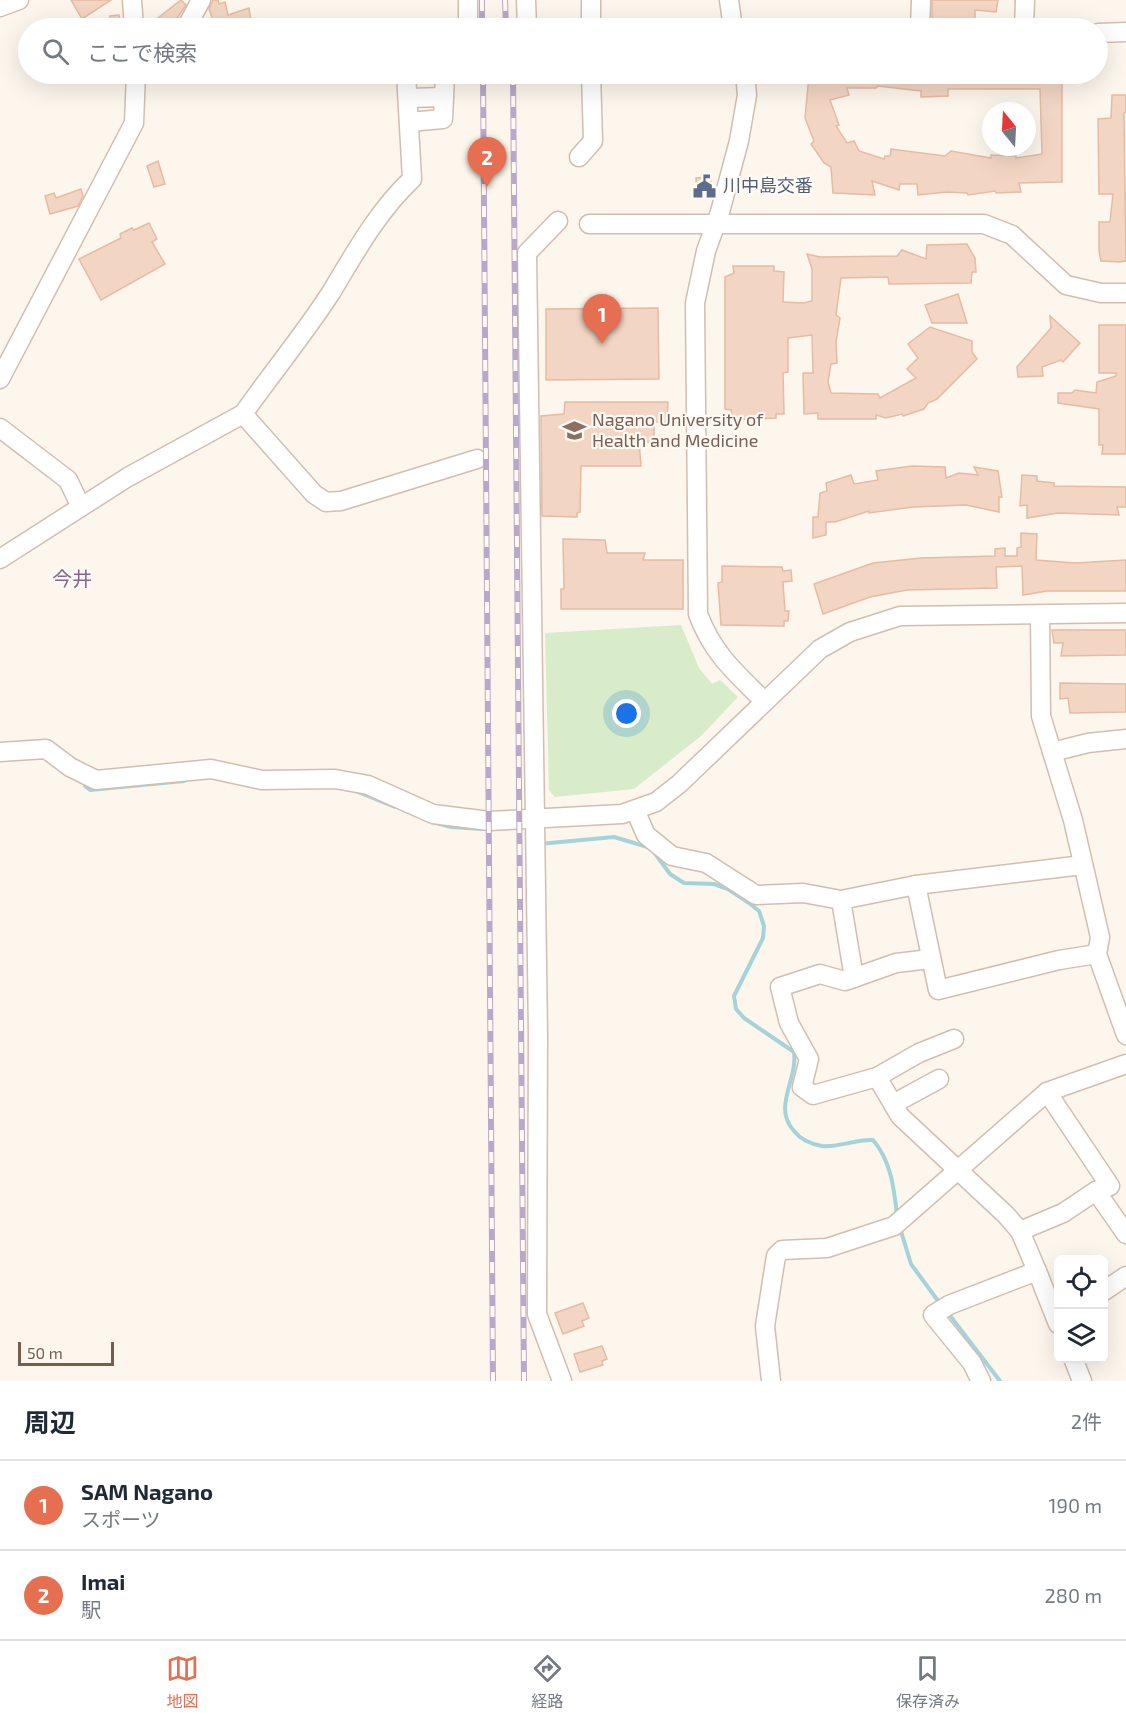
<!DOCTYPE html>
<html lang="ja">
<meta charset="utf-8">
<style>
:root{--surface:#fff;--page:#f6f6f7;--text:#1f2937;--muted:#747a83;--line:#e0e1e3;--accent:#e76f51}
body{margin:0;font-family:"Exo 2","Noto Sans JP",sans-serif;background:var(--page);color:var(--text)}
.controls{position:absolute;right:18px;bottom:18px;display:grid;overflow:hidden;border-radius:9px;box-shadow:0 6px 24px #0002}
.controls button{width:54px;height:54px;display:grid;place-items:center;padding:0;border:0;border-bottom:2px solid var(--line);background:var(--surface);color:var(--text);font:30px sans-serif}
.compass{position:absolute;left:982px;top:102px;width:54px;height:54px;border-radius:50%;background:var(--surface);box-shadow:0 6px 24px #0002;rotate:342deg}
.scale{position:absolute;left:18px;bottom:15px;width:96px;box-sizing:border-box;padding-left:6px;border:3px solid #7a5c4d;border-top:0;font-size:16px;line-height:21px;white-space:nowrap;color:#7a5c4d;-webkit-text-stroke:4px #fffaf3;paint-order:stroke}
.you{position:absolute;left:627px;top:714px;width:21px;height:21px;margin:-15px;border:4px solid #fff;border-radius:50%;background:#1a73e8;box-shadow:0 0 0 9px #1a73e833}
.badge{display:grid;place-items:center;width:39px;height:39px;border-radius:50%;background:var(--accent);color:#fff;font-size:20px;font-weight:700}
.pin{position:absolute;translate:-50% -50px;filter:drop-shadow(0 2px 3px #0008)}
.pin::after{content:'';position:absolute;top:32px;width:21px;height:18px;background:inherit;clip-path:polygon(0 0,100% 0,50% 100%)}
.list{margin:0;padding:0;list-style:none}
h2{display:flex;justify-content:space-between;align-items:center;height:78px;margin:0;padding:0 24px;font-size:26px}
h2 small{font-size:20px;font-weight:400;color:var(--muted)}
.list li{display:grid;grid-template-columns:39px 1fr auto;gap:18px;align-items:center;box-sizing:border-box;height:90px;padding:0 24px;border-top:2px solid var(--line)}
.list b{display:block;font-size:22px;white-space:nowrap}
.list p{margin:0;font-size:20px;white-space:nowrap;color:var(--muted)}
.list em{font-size:20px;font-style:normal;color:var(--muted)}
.icon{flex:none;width:33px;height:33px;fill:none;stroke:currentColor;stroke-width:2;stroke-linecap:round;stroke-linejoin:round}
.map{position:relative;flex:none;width:1126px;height:1381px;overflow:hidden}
.search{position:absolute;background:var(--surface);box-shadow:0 6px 24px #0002;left:18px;right:18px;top:18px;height:66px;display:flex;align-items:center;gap:15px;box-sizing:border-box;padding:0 21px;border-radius:33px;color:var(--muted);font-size:22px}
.sheet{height:258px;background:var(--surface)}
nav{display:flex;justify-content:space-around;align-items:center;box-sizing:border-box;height:84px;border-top:2px solid var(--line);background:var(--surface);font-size:16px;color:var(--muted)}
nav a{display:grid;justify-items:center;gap:3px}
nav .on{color:var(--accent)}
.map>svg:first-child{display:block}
</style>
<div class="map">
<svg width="1126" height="1381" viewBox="0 0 1126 1381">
<rect width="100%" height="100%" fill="#fdf6ec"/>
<polygon fill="#d8ecc9" points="681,625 699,668 712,684 720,680 738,697 701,736 634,789 555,797 549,790 545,633"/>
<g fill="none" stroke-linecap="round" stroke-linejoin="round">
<g stroke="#a5d3da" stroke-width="4">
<polyline points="85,786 90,790 184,781"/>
<polyline points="358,792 395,807"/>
<polyline points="433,822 451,827 482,829"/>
<path d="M539 844 614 837 651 848 670 874 684 883 714 884 728 889 749 903 759 911 764 926 763 938 734 996 736 1009 744 1018 794 1052C798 1080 772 1107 794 1131 801 1140 810 1144 822 1146 838 1148 856 1139 873 1140 891 1161 894 1188 897 1215"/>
<polyline points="900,1228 911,1264 941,1305"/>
<polyline points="948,1313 1000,1381"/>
</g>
</g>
<g fill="#f3d5c3" stroke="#e6bba3" stroke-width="1.5" fill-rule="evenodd">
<polygon points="71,0 111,0 82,19"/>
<polygon points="181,0 186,5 175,21 175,28 145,28"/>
<polygon points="213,0 218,0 219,4 225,2 228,15 249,8 252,28 216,28 209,9"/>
<polygon points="932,0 998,0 996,12 975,10 975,19 932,19"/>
<polygon points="119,15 121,27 110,28 110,16"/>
<path d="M821 74H1055L1054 79H1062V182L1019 183 1021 192 996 193 995 191 968 195 967 193 947 192 918 195 917 184H900L899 190 872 181 875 195 833 193 831 167 824 163 811 144 814 141 805 118 809 75ZM878 86 921 91V97L948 96V89H1040L1042 154 1016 158V156L991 155V158L951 151 945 156 891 149 890 156H885L884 159 859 151 854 141 847 143 836 126 839 125 830 100 849 95 847 88H876Z"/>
<polygon points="1112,95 1126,95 1126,112 1124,113 1126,261 1120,262 1101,261 1099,251 1099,222 1110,222 1113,194 1099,194 1098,119 1111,118"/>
<polygon points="158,161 165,184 154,187 147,166"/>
<polygon points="711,177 711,197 697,197 696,178"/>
<polygon points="81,189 83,196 78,206 50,214 45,196 54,193 56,198"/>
<polygon points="149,223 157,239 152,242 165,264 101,300 79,259 121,238 120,234 132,228 134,230"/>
<polygon points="967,244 975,258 976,272 972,272 971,283 889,284 888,277 841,278 836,315 840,318 836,342 837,363 831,364 828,382 831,393 878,394 880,398 916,378 907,369 918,358 908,344 930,327 972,341 972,352 977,359 937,399 928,403 924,409 903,416 902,414 886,418 876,415 876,419 818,419 818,413 804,414 803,373 813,373 812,335 788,338 788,372 783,373 784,414 776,414 776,418 733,420 731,410 725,409 725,277 734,273 733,266 774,266 774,271 784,272 783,302 803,303 812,301 812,269 807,254 820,257 897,256 902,250 926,259 927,245"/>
<polygon points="958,294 967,323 932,323 925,305"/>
<polygon points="658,308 659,379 546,380 546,309"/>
<polygon points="1050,316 1080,343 1063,362 1061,360 1042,367 1043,376 1018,377 1017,367 1051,328"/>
<polygon points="1099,325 1126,325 1126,454 1102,454 1103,445 1099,445 1099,409 1058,403 1058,393 1072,393 1075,390 1096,393 1097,382 1116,376 1116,373 1099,373"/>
<polygon points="565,402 668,402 667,422 654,422 654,442 639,442 641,466 581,466 580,512 577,513 577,517 542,516 541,416 564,414"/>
<polygon points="912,466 945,467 946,478 959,473 978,475 974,467 998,471 1002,497 999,497 999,512 966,505 913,507 869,513 869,511 835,522 826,522 826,535 813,538 813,517 818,517 820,493 827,491 826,483 851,475 854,484 878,480 876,471"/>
<polygon points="1022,475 1037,476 1037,481 1054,483 1054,486 1126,487 1126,507 1117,507 1119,515 1058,513 1027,518 1027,505 1020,506"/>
<polygon points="1021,533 1037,534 1036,560 1075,563 1126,560 1126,591 1047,591 1023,595 1022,566 996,567 997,588 907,590 870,597 823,614 814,584 873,563 921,558 995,556 995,549 1005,548 1005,556 1017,556 1017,548 1021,547"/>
<polygon points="563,539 605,540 607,553 645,553 643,560 683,560 683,609 561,609 561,589 564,589"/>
<polygon points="722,566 782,567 783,571 791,570 792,581 783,582 785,611 789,611 788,621 784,621 784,626 721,625 718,583 722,582"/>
<polygon points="1052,630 1126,630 1126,655 1061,656 1063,643 1054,643"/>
<polygon points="1060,683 1126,684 1126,712 1070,713 1068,698 1060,699"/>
<polygon points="583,1303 589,1318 582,1321 584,1326 563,1334 555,1313"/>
<polygon points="602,1346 607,1359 602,1361 603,1365 580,1372 574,1354"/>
</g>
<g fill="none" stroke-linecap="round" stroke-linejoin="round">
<defs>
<g id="minor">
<polyline points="132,0 134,28"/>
<polyline points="526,0 527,28"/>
<polyline points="729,0 733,28"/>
<polyline points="0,7 19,0"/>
<polyline points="186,28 201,0"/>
<polyline points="468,28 468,0"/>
<polyline points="591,28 591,0"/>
<polyline points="920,28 921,0"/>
<polyline points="1024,28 1025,0"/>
<polyline points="1098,33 1126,32"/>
<path d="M745 74 747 95 739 141 720 212 706 251 695 303 698 614C713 654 735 672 764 701"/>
<polyline points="408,98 444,97"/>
<polyline points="409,122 443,119 445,74"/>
<polyline points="579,157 593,141 591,74"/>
<polyline points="558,221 527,253 538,1034 537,1314 562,1381"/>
<polyline points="589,224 984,224 1012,235 1066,285 1101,293 1126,293"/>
<polyline points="0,379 134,123 136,74"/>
<path d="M243 414C272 373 305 333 332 291 356 251 378 211 412 179L406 74"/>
<polyline points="0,428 68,480 81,507 128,477 243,414 314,494 326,502 341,501 477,459"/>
<polyline points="0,559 81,507"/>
<polyline points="1040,615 1041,716 1073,820 1100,937 1097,954 1126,1035"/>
<polyline points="0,752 46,749 70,767 96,780 211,769 262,780 335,779 368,785 433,814 489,821 622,814 656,802 679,784 820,649 850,632 900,616 1126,613"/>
<polyline points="1052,752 1088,743 1126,739"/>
<polyline points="635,810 646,835 672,856 706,863 756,895 803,893 841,900 916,885 938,990 1059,960 1097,954"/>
<polyline points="916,885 1083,865"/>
<polyline points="841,900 854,978"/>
<polyline points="930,959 896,963 845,981 820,974 780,987 789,1023 809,1059 802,1087 813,1095 877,1077 919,1053 954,1039"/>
<polyline points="877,1077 900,1116 1006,1215 1020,1231 1063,1213 1096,1191 1110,1186 1047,1092"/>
<polyline points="893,1104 939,1079"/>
<polyline points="1096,1191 1126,1234"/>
<polyline points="1037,1271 1058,1324"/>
<polyline points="1104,1291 1126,1276"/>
<polyline points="1073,1358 1082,1381"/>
<polyline points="771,1381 765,1326 776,1256 782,1250 827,1248 894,1226 1047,1092 1126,1064"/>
<polyline points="981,1381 972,1363 933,1315 949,1305 1037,1271 1020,1231"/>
</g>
</defs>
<use href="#minor" stroke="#d1beb0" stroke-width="21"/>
<use href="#minor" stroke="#fff" stroke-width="18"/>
<defs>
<g id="rail">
<polyline points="482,0 482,28"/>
<polyline points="505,0 506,28"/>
<polyline points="483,74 493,1381"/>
<polyline points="513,74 524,1381"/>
</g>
</defs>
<use href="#rail" stroke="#b9a8c9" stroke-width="6"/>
<use href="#rail" stroke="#fffaf3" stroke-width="4" stroke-dasharray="11" stroke-linecap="butt"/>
</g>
<defs>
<symbol id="civic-bare" viewBox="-9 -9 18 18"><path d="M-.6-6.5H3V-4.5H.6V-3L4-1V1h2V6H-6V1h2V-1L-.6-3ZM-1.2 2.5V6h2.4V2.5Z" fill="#5c6f8a" stroke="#fffaf3" stroke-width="2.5" paint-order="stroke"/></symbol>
<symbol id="university-bare" viewBox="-9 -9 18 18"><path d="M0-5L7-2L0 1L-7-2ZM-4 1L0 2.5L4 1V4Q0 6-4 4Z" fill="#8d6e63" stroke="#fffaf3" stroke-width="2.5" paint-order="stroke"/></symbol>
</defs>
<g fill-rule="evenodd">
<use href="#civic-bare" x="688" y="170" width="33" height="33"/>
<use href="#university-bare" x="558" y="414" width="33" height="33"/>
</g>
<g text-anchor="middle" stroke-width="4.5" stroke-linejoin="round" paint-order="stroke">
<g font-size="18" fill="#4e5e75" stroke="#fffaf3" text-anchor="start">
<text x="723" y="192">川中島交番</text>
</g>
<g font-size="18" fill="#785e54" stroke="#fffaf3" text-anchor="start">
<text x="592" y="426">Nagano University of<tspan x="592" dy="21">Health and Medicine</tspan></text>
</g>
<g font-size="20" fill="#846695" stroke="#fffaf3">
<text x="72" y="586">今井</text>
</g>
</g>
</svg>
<div class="controls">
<button><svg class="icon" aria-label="locate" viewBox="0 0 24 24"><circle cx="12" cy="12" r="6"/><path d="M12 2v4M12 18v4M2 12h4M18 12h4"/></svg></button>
<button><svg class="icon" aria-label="layers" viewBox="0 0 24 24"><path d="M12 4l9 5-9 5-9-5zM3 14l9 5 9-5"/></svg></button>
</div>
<svg class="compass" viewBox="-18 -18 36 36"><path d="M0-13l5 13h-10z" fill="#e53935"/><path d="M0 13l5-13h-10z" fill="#747a83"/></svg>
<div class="scale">50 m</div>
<div class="you"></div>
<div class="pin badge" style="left:602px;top:344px">1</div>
<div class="pin badge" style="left:487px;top:187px">2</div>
<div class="search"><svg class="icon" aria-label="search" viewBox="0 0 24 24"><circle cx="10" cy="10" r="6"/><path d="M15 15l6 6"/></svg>ここで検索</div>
</div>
<section class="sheet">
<h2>周辺<small>2件</small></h2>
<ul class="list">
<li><span class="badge">1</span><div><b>SAM Nagano</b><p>スポーツ</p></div><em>190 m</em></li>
<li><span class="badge">2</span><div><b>Imai</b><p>駅</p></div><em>280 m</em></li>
</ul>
</section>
<nav>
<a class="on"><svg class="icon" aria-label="map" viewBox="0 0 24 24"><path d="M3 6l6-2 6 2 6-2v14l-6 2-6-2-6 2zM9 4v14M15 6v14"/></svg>地図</a>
<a><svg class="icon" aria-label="directions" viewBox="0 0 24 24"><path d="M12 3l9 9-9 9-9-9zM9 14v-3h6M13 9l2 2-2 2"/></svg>経路</a>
<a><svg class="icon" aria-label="saved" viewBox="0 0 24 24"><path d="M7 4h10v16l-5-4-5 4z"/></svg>保存済み</a>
</nav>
